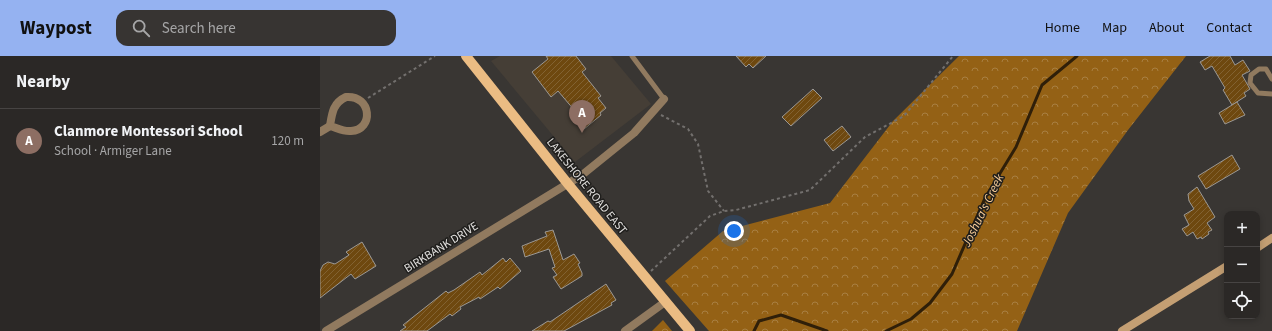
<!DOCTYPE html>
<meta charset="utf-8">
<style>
:root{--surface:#2b2826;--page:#373432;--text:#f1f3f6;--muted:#a6a6a7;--line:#474443;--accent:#95b2f1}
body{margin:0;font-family:"Source Sans 3",sans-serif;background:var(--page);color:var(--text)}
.controls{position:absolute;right:12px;bottom:12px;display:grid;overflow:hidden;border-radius:8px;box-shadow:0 2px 6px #0003}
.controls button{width:36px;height:36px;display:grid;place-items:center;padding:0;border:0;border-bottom:1px solid var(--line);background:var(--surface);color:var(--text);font:20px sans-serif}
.you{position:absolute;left:414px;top:175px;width:14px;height:14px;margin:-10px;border:3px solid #fff;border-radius:50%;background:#1a73e8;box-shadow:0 0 0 6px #1a73e833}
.badge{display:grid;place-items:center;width:26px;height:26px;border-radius:50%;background:var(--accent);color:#fff;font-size:13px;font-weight:700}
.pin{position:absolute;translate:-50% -33px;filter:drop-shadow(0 1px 2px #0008)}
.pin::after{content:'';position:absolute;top:21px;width:14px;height:12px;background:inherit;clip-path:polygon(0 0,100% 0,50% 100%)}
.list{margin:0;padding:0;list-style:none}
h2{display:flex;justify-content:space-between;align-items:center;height:52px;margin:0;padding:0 16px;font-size:17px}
h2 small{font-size:13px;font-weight:400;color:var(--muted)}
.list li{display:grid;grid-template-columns:26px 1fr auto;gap:12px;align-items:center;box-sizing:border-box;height:64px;padding:0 16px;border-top:1px solid var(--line)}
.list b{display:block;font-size:15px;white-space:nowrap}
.list p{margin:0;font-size:13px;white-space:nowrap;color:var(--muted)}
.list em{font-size:13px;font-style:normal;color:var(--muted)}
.icon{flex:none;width:22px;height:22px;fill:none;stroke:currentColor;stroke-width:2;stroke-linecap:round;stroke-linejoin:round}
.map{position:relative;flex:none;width:952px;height:275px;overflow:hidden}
header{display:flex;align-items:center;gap:24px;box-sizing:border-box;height:56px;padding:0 20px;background:var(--accent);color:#111}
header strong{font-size:19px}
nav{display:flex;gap:22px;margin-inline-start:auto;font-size:14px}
.search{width:280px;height:36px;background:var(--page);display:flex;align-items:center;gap:10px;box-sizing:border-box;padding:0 14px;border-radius:12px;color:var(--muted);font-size:15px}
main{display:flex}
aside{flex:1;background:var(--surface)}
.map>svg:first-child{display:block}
</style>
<header>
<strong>Waypost</strong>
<div class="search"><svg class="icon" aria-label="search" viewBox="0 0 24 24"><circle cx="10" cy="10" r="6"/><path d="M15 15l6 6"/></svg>Search here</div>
<nav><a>Home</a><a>Map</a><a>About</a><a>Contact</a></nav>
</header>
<main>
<aside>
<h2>Nearby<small></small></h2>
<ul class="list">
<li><span class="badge" style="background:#8d6e63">A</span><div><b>Clanmore Montessori School</b><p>School · Armiger Lane</p></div><em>120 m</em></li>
</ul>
</aside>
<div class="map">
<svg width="952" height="275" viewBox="0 0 952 275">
<defs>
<pattern id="forest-crowns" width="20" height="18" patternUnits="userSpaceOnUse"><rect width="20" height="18" fill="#946115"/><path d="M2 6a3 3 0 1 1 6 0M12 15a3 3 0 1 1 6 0" fill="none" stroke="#a87f42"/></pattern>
<pattern id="building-hatch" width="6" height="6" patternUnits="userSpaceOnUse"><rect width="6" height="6" fill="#6e480f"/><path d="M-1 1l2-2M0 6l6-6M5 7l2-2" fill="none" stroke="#826232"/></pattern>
</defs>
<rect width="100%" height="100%" fill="#393633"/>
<polygon fill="#453e36" points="180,0 291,0 331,48 255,106 171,5"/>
<g fill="url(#forest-crowns)">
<polygon points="639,0 866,0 808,74 748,157 697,275 389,275 345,225 403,175 510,147 573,65"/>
<polygon points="343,264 352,275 332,275"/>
</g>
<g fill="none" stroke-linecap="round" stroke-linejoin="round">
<g stroke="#2f1f09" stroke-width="3">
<polyline points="434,275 439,265 461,259 507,275"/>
<polyline points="566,275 591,263 610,247 632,218 665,142 696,91 722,29 757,0"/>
</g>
</g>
<g fill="url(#building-hatch)" stroke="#9b9894">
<polygon points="226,0 256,0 266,13 262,16 281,40 278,42 286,52 280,57 281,59 264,73 252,57 255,55 238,35 231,41 212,16 228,3"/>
<polygon points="416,0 446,0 433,12 429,8 426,11"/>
<polygon points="890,0 910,0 915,9 923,4 930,15 922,19 930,33 924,37 926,40 912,49 903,34 905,32 892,10 885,14 880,6"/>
<polygon points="493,33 502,42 471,70 462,61"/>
<polygon points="917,46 925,59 905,68 899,57"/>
<polygon points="522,70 531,81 513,95 504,84"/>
<polygon points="912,99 920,113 886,133 878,120"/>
<polygon points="877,131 895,161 887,167 892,174 888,176 889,178 882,183 881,181 877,183 873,176 867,180 862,173 869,169 864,159 874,153 869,145 868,138"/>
<polygon points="233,174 243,204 254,198 260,207 258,208 262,217 262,220 241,233 233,221 237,219 232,212 235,211 229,193 205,201 202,190 227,180 225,176"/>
<polygon points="42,186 56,210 35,223 31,218 0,242 0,215 3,209 8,206 15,208 29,199 26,196"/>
<polygon points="183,202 186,206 190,202 201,215 180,233 178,231 160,243 159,241 140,251 141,253 132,260 130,258 107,275 80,275 86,271 83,269 126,235 128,237 134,234 160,216 162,219"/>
<polygon points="286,228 296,244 291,247 292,249 244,275 212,275 228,265 230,266"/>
</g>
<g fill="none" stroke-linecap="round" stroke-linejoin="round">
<g stroke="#73706e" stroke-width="2" stroke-dasharray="3 3" stroke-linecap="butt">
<polyline points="48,42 115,0"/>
<polyline points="341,59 368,73 378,88 388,135 404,155"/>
<polyline points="331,215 390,160 404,155 416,154 490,134 545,81 584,60 633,0"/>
</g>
<g stroke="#917a5f" stroke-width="5">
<polyline points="312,0 344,43"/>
<polyline points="952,23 946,13 939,13 931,19 930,27 938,37 952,38"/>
</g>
<g stroke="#917a5f" stroke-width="8">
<path d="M26 41C52 39 54 74 31 75 24 76 17 72 10 70 12 57 13 47 26 41Z"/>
<polyline points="0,76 10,70"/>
<polyline points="6,275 262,119 314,77 344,43"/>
<polyline points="305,275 345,246"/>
</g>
<g stroke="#c49f73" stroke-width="8">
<polyline points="937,192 952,182"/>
<polyline points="802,275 907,210"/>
</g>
<polyline stroke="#ebbc83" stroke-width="10" points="146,0 248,128 370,275"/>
</g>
<g text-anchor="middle" stroke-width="3" stroke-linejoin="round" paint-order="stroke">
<g font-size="12" fill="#e2e0de" stroke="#1f1e1c">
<text transform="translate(267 130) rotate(51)" y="4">LAKESHORE ROAD EAST</text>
<text transform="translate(121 191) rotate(-32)" y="4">BIRKBANK DRIVE</text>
</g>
<g font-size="13" font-style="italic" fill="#f5ca96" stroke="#1f1e1c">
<text transform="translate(662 154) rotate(-64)" y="5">Joshua's Creek</text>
</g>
</g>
</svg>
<div class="controls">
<button>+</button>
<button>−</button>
<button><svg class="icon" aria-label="locate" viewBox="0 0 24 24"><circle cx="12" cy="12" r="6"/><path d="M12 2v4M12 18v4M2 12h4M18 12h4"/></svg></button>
</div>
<div class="you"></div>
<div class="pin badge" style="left:262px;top:77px;background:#8d6e63">A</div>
</div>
</main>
